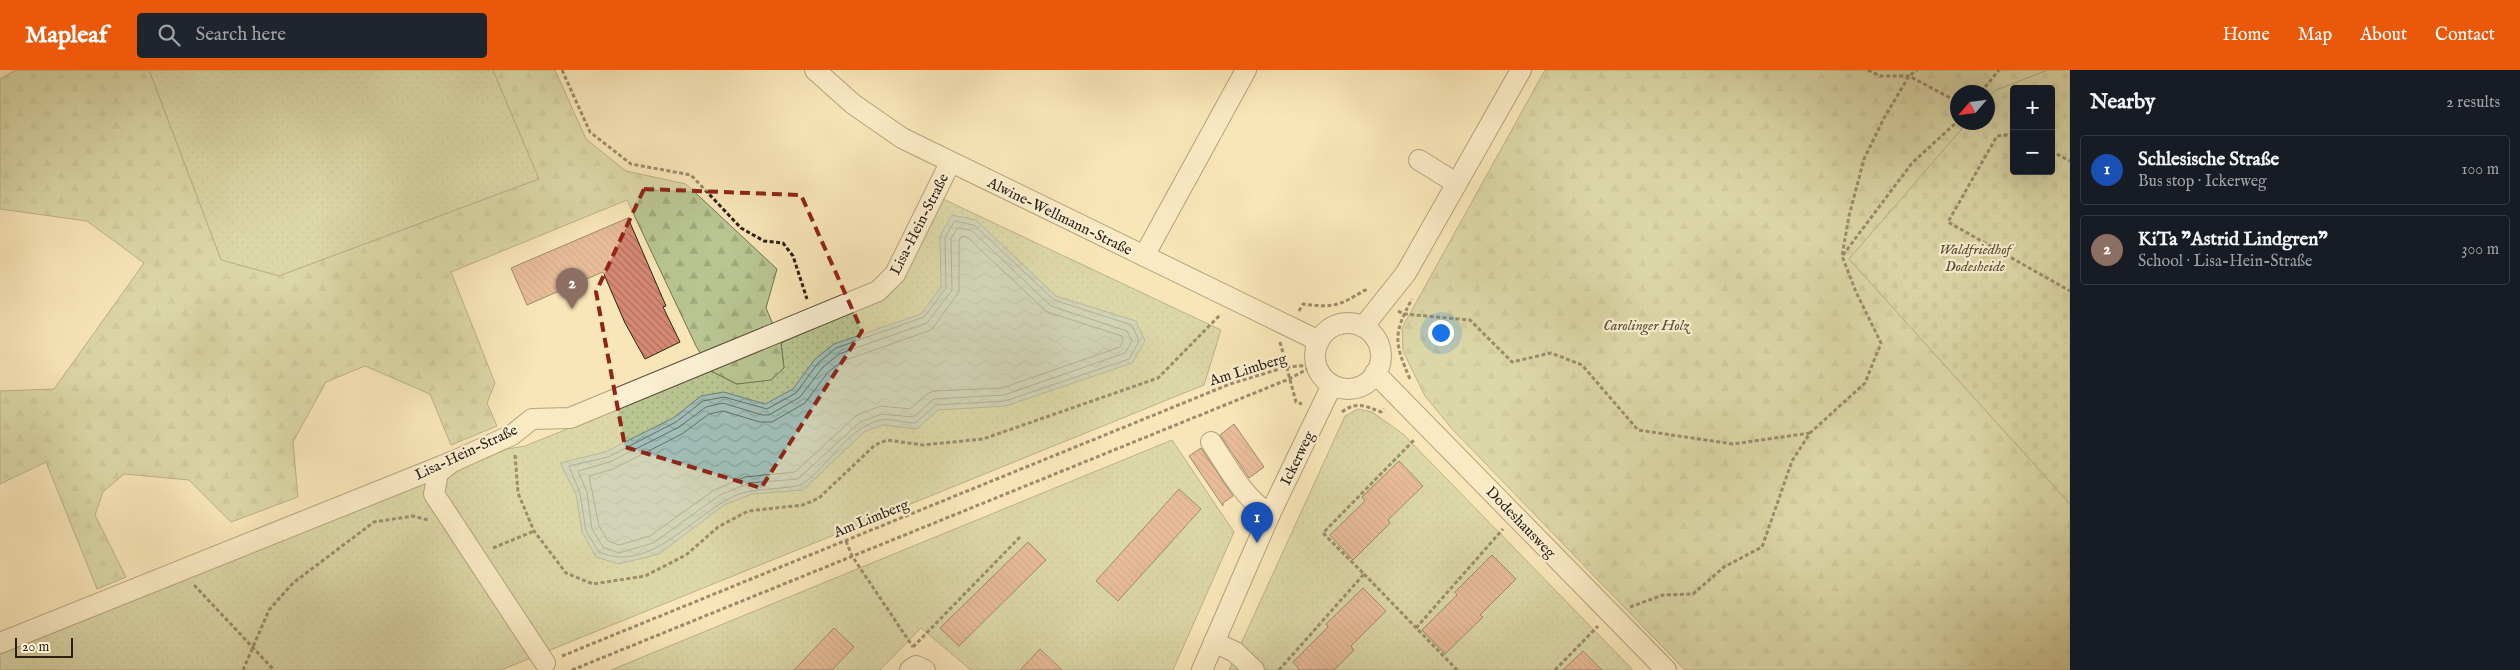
<!DOCTYPE html>
<meta charset="utf-8">
<style>
:root{--surface:#171b24;--page:#20242c;--text:#f1f3f6;--muted:#9ea1a6;--line:#363941;--accent:#ea580c}
body{margin:0;font-family:"IM FELL English",serif;background:var(--page);color:var(--text)}
.controls{position:absolute;right:15px;top:15px;display:grid;overflow:hidden;border-radius:5px;box-shadow:0 5px 20px #0002}
.controls button{width:45px;height:45px;display:grid;place-items:center;padding:0;border:0;border-bottom:1px solid var(--line);background:var(--surface);color:var(--text);font:25px sans-serif}
.compass{position:absolute;left:1950px;top:15px;width:45px;height:45px;border-radius:50%;background:var(--surface);box-shadow:0 5px 20px #0002;rotate:242deg}
.scale{position:absolute;left:15px;bottom:12px;width:58px;box-sizing:border-box;padding-left:5px;border:2px solid #2c1f15;border-top:0;font-size:14px;line-height:18px;white-space:nowrap;color:#2c1f15;-webkit-text-stroke:4px #fbefd1;paint-order:stroke}
.you{position:absolute;left:1440px;top:262px;width:18px;height:18px;margin:-12px;border:4px solid #fff;border-radius:50%;background:#1a73e8;box-shadow:0 0 0 8px #1a73e833}
.badge{display:grid;place-items:center;width:32px;height:32px;border-radius:50%;background:var(--accent);color:#fff;font-size:16px;font-weight:700}
.pin{position:absolute;translate:-50% -41px;filter:drop-shadow(0 1px 2px #0008)}
.pin::after{content:'';position:absolute;top:26px;width:18px;height:15px;background:inherit;clip-path:polygon(0 0,100% 0,50% 100%)}
.list{margin:0;padding:0;list-style:none}
h2{display:flex;justify-content:space-between;align-items:center;height:65px;margin:0;padding:0 20px;font-size:21px}
h2 small{font-size:16px;font-weight:400;color:var(--muted)}
.list li{display:grid;grid-template-columns:32px 1fr auto;gap:15px;align-items:center;box-sizing:border-box;height:70px;margin:0 10px 10px;padding:0 10px;border:1px solid var(--line);border-radius:5px}
.list b{display:block;font-size:19px;white-space:nowrap}
.list p{margin:0;font-size:16px;white-space:nowrap;color:var(--muted)}
.list em{font-size:16px;font-style:normal;color:var(--muted)}
.icon{flex:none;width:28px;height:28px;fill:none;stroke:currentColor;stroke-width:2;stroke-linecap:round;stroke-linejoin:round}
.map{position:relative;flex:none;width:2070px;height:600px;overflow:hidden}
header{display:flex;align-items:center;gap:30px;box-sizing:border-box;height:70px;padding:0 25px;background:var(--accent);color:#fff}
header strong{font-size:24px}
nav{display:flex;gap:28px;margin-inline-start:auto;font-size:18px}
.search{width:350px;height:45px;background:var(--page);display:flex;align-items:center;gap:12px;box-sizing:border-box;padding:0 18px;border-radius:5px;color:var(--muted);font-size:19px}
main{display:flex}
aside{flex:1;background:var(--surface)}
.map>svg:first-child{display:block}
</style>
<header>
<strong>Mapleaf</strong>
<div class="search"><svg class="icon" aria-label="search" viewBox="0 0 24 24"><circle cx="10" cy="10" r="6"/><path d="M15 15l6 6"/></svg>Search here</div>
<nav><a>Home</a><a>Map</a><a>About</a><a>Contact</a></nav>
</header>
<main>
<div class="map">
<svg width="2070" height="600" viewBox="0 0 2070 600">
<defs>
<pattern id="green-dots" width="8" height="8" patternUnits="userSpaceOnUse" patternTransform="scale(1.25)"><rect width="8" height="8" fill="#b9c692"/><path d="M2 2h.1M6 6h.1" fill="none" stroke="#9faa7d" stroke-width="1.8" stroke-linecap="round"/></pattern>
<pattern id="forest-firs" width="22" height="20" patternUnits="userSpaceOnUse" patternTransform="scale(1.25)"><rect width="22" height="20" fill="#b9c692"/><path d="M5 1l3.5 6h-7zM16 11l3.5 6h-7z" fill="#9faa7d"/></pattern>
<pattern id="cemetery-stones" width="16" height="16" patternUnits="userSpaceOnUse" patternTransform="scale(1.25)"><rect width="16" height="16" fill="#b9c692"/><path d="M2 7V4a2 2 0 0 1 4 0v3zM10 15v-3a2 2 0 0 1 4 0v3z" fill="#9faa7d"/></pattern>
<pattern id="water-waves" width="16" height="10" patternUnits="userSpaceOnUse" patternTransform="scale(1.25)"><rect width="16" height="10" fill="#a0beb7"/><path d="M0 5q4-4 8 0t8 0" fill="none" stroke="#8aa39c"/></pattern>
<pattern id="building-back-hatch" width="6" height="6" patternUnits="userSpaceOnUse" patternTransform="scale(1.25)"><rect width="6" height="6" fill="#d58973"/><path d="M-1 5l2 2M0 0l6 6M5-1l2 2" fill="none" stroke="#ad6f5d"/></pattern>
</defs>
<rect width="100%" height="100%" fill="#f9e6b8"/>
<filter id="stains"><feTurbulence type="fractalNoise" baseFrequency=".004" numOctaves="4"/><feColorMatrix values="0 0 0 0 .2 0 0 0 0 .09 0 0 0 0 .02 0 0 0 .5 -.17"/></filter>
<radialGradient id="worn" r=".72"><stop offset=".6" stop-color="#630" stop-opacity="0"/><stop offset="1" stop-color="#630" stop-opacity=".3"/></radialGradient>
<g fill="url(#green-dots)" stroke="#727254">
<polygon points="149,0 493,0 539,109 279,206 221,190"/>
<polygon points="943,129 1221,260 1204,315 501,600 0,600 0,580 507,379 525,376 711,301 737,314 784,298 781,273 887,227 904,208"/>
<polygon points="1358,339 1372,342 1403,364 1633,600 1229,600 1345,346"/>
<polygon points="1172,370 1234,462 1173,600 971,600 921,558 880,600 611,600"/>
</g>
<g fill="url(#forest-firs)" stroke="#727254">
<polygon points="16,0 149,0 221,190 279,206 539,109 493,0 555,0 586,69 626,101 686,114 777,199 766,238 781,273 784,298 771,310 737,314 711,301 696,276 627,130 451,202 495,313 487,333 497,356 451,375 430,324 365,296 326,312 293,372 298,427 231,452 189,410 124,404 103,422 95,445 126,507 97,519 46,392 0,414 0,321 54,319 144,193 87,151 0,139 0,9"/>
<polygon points="1545,0 2048,0 1994,21 1988,28 1988,22 1958,22 1958,52 1967,53 1849,189 2070,434 2070,600 1685,600 1453,360 1425,326 1403,281 1402,258"/>
</g>
<path fill="url(#cemetery-stones)" stroke="#727254" fill-rule="evenodd" d="M2048 0H2070V434L1849 189 1967 53 1988 52V28L1994 21ZM2014 19H2051V101H2014Z"/>
<polygon fill="url(#water-waves)" stroke="#727e76" points="952,145 976,150 1056,226 1136,251 1145,271 1132,293 1006,336 938,340 917,359 883,355 864,362 803,420 752,424 724,435 659,484 619,494 596,487 582,462 576,424 560,393 605,382 673,348 701,326 724,322 765,334 793,319 815,289 834,274 921,244 941,217 940,166"/>
<g fill="none" stroke-linecap="round" stroke-linejoin="round">
<g stroke="#666e66" stroke-width="1">
<path d="M955 151 974 155 1054 230 1132 255 1139 271 1129 289 1005 331 936 335 915 353C904 353 891 348 881 350 846 358 830 396 802 414 794 419 755 418 739 424 694 442 651 505 599 482L586 461 580 423 569 396 608 387 676 352 703 331 724 327 767 339 796 323 818 293 836 278 924 247 946 218 945 168Z"/>
<polygon points="958,158 971,160 1051,236 1127,261 1132,271 1125,283 1004,325 934,329 913,347 882,344 860,352 798,409 749,413 720,425 653,473 619,483 603,477 592,459 587,422 578,401 610,392 679,357 706,337 723,333 762,345 769,345 800,327 823,297 839,284 927,253 952,220 951,169"/>
<polygon points="962,166 968,168 1047,242 1122,266 1123,271 1120,277 1002,318 934,321 927,324 910,339 881,336 857,345 795,402 745,407 714,420 650,466 619,475 608,471 599,456 589,406 613,399 682,364 709,344 723,341 760,352 772,352 805,333 828,302 843,291 931,260 959,222 959,171"/>
</g>
</g>
<g fill="url(#building-back-hatch)" stroke="#2c1f15">
<polygon points="628,148 666,236 663,237 680,272 645,289 625,253 603,202 527,235 511,198"/>
<polygon points="1234,354 1264,397 1249,408 1220,365"/>
<polygon points="1201,378 1233,426 1223,433 1223,436 1189,386"/>
<polygon points="1399,391 1423,416 1388,450 1390,453 1353,490 1330,465 1365,431 1362,427"/>
<polygon points="1179,419 1201,439 1118,531 1096,511"/>
<polygon points="1028,472 1046,490 959,576 940,558"/>
<polygon points="1492,485 1516,509 1480,545 1483,547 1445,584 1422,560 1457,525 1455,522"/>
<polygon points="1363,518 1386,541 1351,576 1354,580 1334,600 1300,600 1293,592 1328,557 1326,554"/>
<polygon points="834,558 854,577 832,600 794,600"/>
<polygon points="1040,579 1062,600 1020,600"/>
<polygon points="1583,581 1602,600 1563,600"/>
</g>
<g fill="none" stroke-linecap="round" stroke-linejoin="round">
<defs>
<g id="minor">
<polyline points="815,0 853,34 902,68 1319,271"/>
<polyline points="1419,90 1456,113"/>
<polyline points="1144,186 1246,0"/>
<circle cx="1348" cy="286" r="33"/>
<polyline points="1363,257 1406,203 1521,0"/>
<polyline points="1375,303 1666,600"/>
<path d="M1211 372C1228 397 1243 428 1270 444"/>
<polyline points="452,392 438,403 434,424 545,593"/>
<polyline points="1214,572 1235,582 1254,600"/>
<polyline points="0,573 454,391 512,365 532,349 570,348 878,221 895,204 950,93"/>
<polyline points="910,600 916,596 925,600"/>
<polyline points="1202,600 1270,444 1332,315"/>
</g>
</defs>
<use href="#minor" stroke="#5f513e" stroke-width="22"/>
<g stroke="#2c1f15" stroke-width="3" stroke-dasharray="4 2.5" stroke-linecap="butt">
<polyline points="562,0 590,62 631,94 691,105 741,158 764,171 783,173 793,186 807,229"/>
<polyline points="1868,0 1880,6 1909,6 1958,32"/>
<polyline points="1981,22 1999,0"/>
<polyline points="2014,64 1997,66 1948,152 2070,221"/>
<polyline points="2051,81 2070,91"/>
<polyline points="1843,185 1912,93 1958,51"/>
<path d="M1299 241 1303 234C1333 238 1339 236 1365 220L1368 221"/>
<polyline points="1398,241 1404,244 1470,250 1512,292 1551,283 1582,295 1638,360 1733,374 1810,363"/>
<polyline points="1280,272 1296,332 1302,334"/>
<path d="M1410 309C1394 272 1393 264 1412 229"/>
<path d="M1342 342C1356 331 1366 336 1381 342L1384 339"/>
<polyline points="515,385 518,423 534,461 566,503 593,514 645,506 686,485 718,457 748,441 803,435 819,428 875,375 887,370 923,375 983,369 1158,308 1221,244"/>
<polyline points="846,471 852,486 913,577"/>
<polyline points="493,478 534,461"/>
<polyline points="1364,504 1457,600"/>
<polyline points="194,515 274,600"/>
<polyline points="1630,537 1663,525 1693,524 1724,497 1762,477 1792,391 1810,363 1865,313 1881,273 1856,222 1842,186 1849,146 1864,89 1884,48 1909,6 1917,0"/>
<polyline points="1416,558 1503,459"/>
<polyline points="913,577 1020,467"/>
<polyline points="562,586 1230,314 1286,297 1316,295"/>
<polyline points="243,600 269,540 293,513 374,452 413,446 428,450"/>
<polyline points="572,600 1289,309 1313,296"/>
<polyline points="1279,600 1364,504 1323,463 1415,369"/>
<polyline points="1555,600 1598,556"/>
</g>
<use href="#minor" stroke="#fbefd1" stroke-width="20"/>
</g>
<path d="M0 0H2070V600H0ZM644 119 801 125 862 261 761 418 625 377 596 222Z" fill="#f9e6b8" fill-opacity=".55" fill-rule="evenodd"/>
<path fill="none" stroke="#8f2418" stroke-width="4" stroke-dasharray="10 6" stroke-linejoin="round" d="M644 119 801 125 862 261 761 418 625 377 596 222Z"/>
<g text-anchor="middle" stroke-width="4.5" stroke-linejoin="round" paint-order="stroke">
<g font-size="15" fill="#2c1f15" stroke="#fbefd1">
<text transform="translate(1060 146) rotate(26)" y="5">Alwine-Wellmann-Straße</text>
<text transform="translate(919 154) rotate(-63)" y="5">Lisa-Hein-Straße</text>
<text transform="translate(1248 299) rotate(-17)" y="5">Am Limberg</text>
<text transform="translate(466 382) rotate(-25)" y="5">Lisa-Hein-Straße</text>
<text transform="translate(1297 388) rotate(-64)" y="5">Ickerweg</text>
<text transform="translate(871 448) rotate(-22)" y="5">Am Limberg</text>
<text transform="translate(1521 452) rotate(46)" y="5">Dodeshausweg</text>
</g>
<g font-size="15" font-style="italic" fill="#56513a" stroke="#fbefd1">
<text x="1975" y="184">Waldfriedhof<tspan x="1975" dy="17">Dodesheide</tspan></text>
<text x="1646" y="260">Carolinger Holz</text>
</g>
</g>
<rect width="100%" height="100%" filter="url(#stains)"/>
<rect width="100%" height="100%" fill="url(#worn)"/>
</svg>
<div class="controls">
<button>+</button>
<button>−</button>
</div>
<svg class="compass" viewBox="-18 -18 36 36"><path d="M0-13l5 13h-10z" fill="#e53935"/><path d="M0 13l5-13h-10z" fill="#9ea1a6"/></svg>
<div class="scale">20 m</div>
<div class="you"></div>
<div class="pin badge" style="left:1257px;top:473px;background:#1a4fb4">1</div>
<div class="pin badge" style="left:572px;top:239px;background:#8d6e63">2</div>
</div>
<aside>
<h2>Nearby<small>2 results</small></h2>
<ul class="list">
<li><span class="badge" style="background:#1a4fb4">1</span><div><b>Schlesische Straße</b><p>Bus stop · Ickerweg</p></div><em>100 m</em></li>
<li><span class="badge" style="background:#8d6e63">2</span><div><b>KiTa &quot;Astrid Lindgren&quot;</b><p>School · Lisa-Hein-Straße</p></div><em>300 m</em></li>
</ul>
</aside>
</main>
